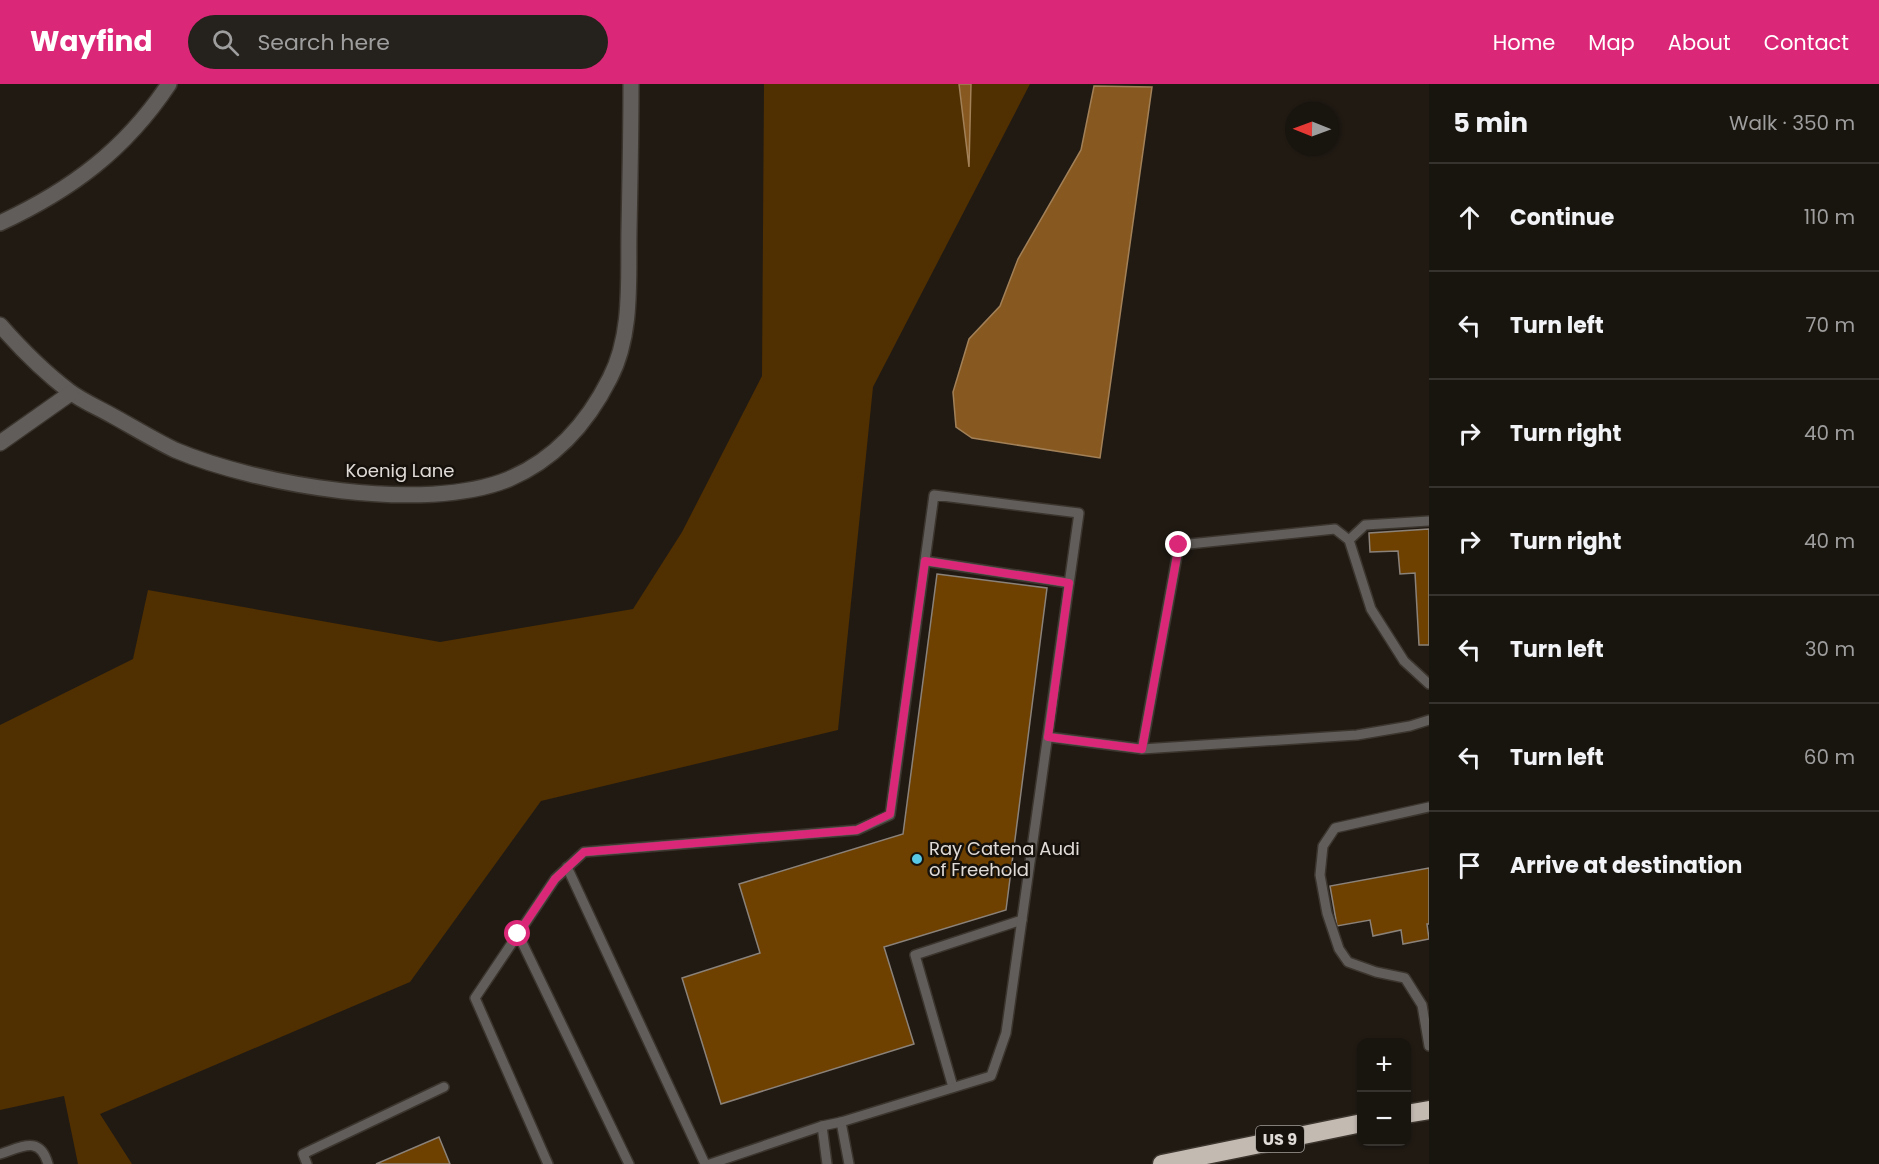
<!DOCTYPE html>
<meta charset="utf-8">
<style>
:root{--surface:#18140e;--page:#25211c;--text:#f1f3f6;--muted:#9f9e9e;--line:#36332e;--accent:#db2777}
body{margin:0;font-family:Poppins,sans-serif;background:var(--page);color:var(--text)}
.controls{position:absolute;right:18px;bottom:18px;display:grid;overflow:hidden;border-radius:12px;box-shadow:0 2px 4px #0004}
.controls button{width:54px;height:54px;display:grid;place-items:center;padding:0;border:0;border-bottom:2px solid var(--line);background:var(--surface);color:var(--text);font:30px sans-serif}
.compass{position:absolute;left:1285px;top:18px;width:54px;height:54px;border-radius:50%;background:var(--surface);box-shadow:0 2px 4px #0004;rotate:271deg}
.stop{position:absolute;width:18px;height:18px;margin:-14px;border:4px solid #db2777;border-radius:50%;background:#fff}
.stop.end{background:#db2777;border-color:#fff;box-shadow:0 2px 6px #0008}
.list{margin:0;padding:0;list-style:none}
h2{display:flex;justify-content:space-between;align-items:center;height:78px;margin:0;padding:0 24px;font-size:26px}
h2 small{font-size:20px;font-weight:400;color:var(--muted)}
.list li{display:grid;grid-template-columns:39px 1fr auto;gap:18px;align-items:center;box-sizing:border-box;height:108px;padding:0 24px;border-top:2px solid var(--line)}
.list b{display:block;font-size:22px;white-space:nowrap}
.list em{font-size:20px;font-style:normal;color:var(--muted)}
.icon{flex:none;width:33px;height:33px;fill:none;stroke:currentColor;stroke-width:2;stroke-linecap:round;stroke-linejoin:round}
.map{position:relative;flex:none;width:1429px;height:1080px;overflow:hidden}
header{display:flex;align-items:center;gap:36px;box-sizing:border-box;height:84px;padding:0 30px;background:var(--accent);color:#fff}
header strong{font-size:28px}
nav{display:flex;gap:33px;margin-inline-start:auto;font-size:21px}
.search{width:420px;height:54px;background:var(--page);display:flex;align-items:center;gap:15px;box-sizing:border-box;padding:0 21px;border-radius:33px;color:var(--muted);font-size:22px}
main{display:flex}
aside{flex:1;background:var(--surface)}
.map>svg:first-child{display:block}
</style>
<header>
<strong>Wayfind</strong>
<div class="search"><svg class="icon" aria-label="search" viewBox="0 0 24 24"><circle cx="10" cy="10" r="6"/><path d="M15 15l6 6"/></svg>Search here</div>
<nav><a>Home</a><a>Map</a><a>About</a><a>Contact</a></nav>
</header>
<main>
<div class="map">
<svg width="1429" height="1080" viewBox="0 0 1429 1080">
<rect width="100%" height="100%" fill="#201a13"/>
<polygon fill="#502f01" points="764,0 1030,0 873,303 838,646 541,717 410,898 100,1030 132,1080 78,1080 64,1012 0,1026 0,641 133,575 148,506 440,558 633,525 682,448 762,292"/>
<g fill="#875921" stroke="#a28058" stroke-width="1.5">
<polygon points="959,0 971,0 969,83"/>
<polygon points="1094,2 1152,3 1100,374 972,354 956,343 953,308 969,255 1000,222 1018,175 1081,66"/>
</g>
<g fill="#6e4100" stroke="#8b827a" stroke-width="1.5">
<polygon points="1429,445 1429,561 1419,561 1415,489 1400,490 1398,467 1370,468 1369,449"/>
<polygon points="937,490 1047,504 1006,826 884,863 914,960 721,1020 682,894 760,869 739,800 903,750"/>
<polygon points="1429,784 1429,840 1427,840 1429,855 1403,860 1401,846 1373,852 1370,836 1337,842 1330,802"/>
<polygon points="439,1053 450,1080 376,1080"/>
</g>
<g fill="none" stroke-linecap="round" stroke-linejoin="round">
<defs>
<g id="lane">
<polyline points="1429,437 1365,441 1349,456 1371,525 1404,577 1429,600"/>
<polyline points="925,477 1069,499"/>
<polyline points="1048,653 1142,665 1357,651 1410,642 1429,636"/>
<polyline points="1142,665 1179,461 1335,445 1349,456"/>
<polyline points="1429,723 1335,744 1323,762 1320,791 1327,829 1339,865 1348,878 1376,888 1405,894 1422,921 1429,962"/>
<polyline points="567,783 705,1080"/>
<polyline points="518,850 629,1080"/>
<polyline points="953,1003 915,871 1022,836"/>
<polyline points="841,1038 849,1080"/>
<polyline points="822,1042 827,1080"/>
<path d="M0 1070C22 1063 40 1051 48 1080"/>
<polyline points="307,1080 303,1070 444,1003"/>
<polyline points="548,1080 475,914 555,795 584,768 857,746 890,731 934,411 1079,429 1006,949 991,992 841,1038 822,1042 710,1080"/>
</g>
<g id="street">
<path d="M0 139C71 106 125 66 169 0"/>
<path d="M0 241C21 265 44 288 69 307 82 317 99 324 113 332 133 343 154 356 175 366 258 401 424 430 509 395 556 375 588 338 610 294 633 250 628 194 629 146 630 97 631 49 631 0"/>
<polyline points="0,359 71,309"/>
</g>
<g id="highway">
<polyline points="1406,1030 1429,1026"/>
<polyline points="1162,1080 1362,1039"/>
</g>
</defs>
<use href="#lane" stroke="#3b352e" stroke-width="12"/>
<use href="#street" stroke="#3b352e" stroke-width="18"/>
<use href="#highway" stroke="#3b352e" stroke-width="21"/>
<use href="#lane" stroke="#615d5a" stroke-width="9"/>
<use href="#street" stroke="#615d5a" stroke-width="15"/>
<use href="#highway" stroke="#c3bab2" stroke-width="18"/>
</g>
<g fill="none" stroke-linecap="round" stroke-linejoin="round">
<polyline stroke="#db2777" stroke-width="8" points="518,850 555,795 584,768 857,746 890,730 925,477 1069,499 1048,653 1142,665 1179,461"/>
</g>
<circle fill="#59c8e4" stroke="#17110b" stroke-width="2" cx="917" cy="775" r="6"/>
<g text-anchor="middle" stroke-width="5" stroke-linejoin="round" paint-order="stroke">
<rect fill="#17110b" stroke="#a49e9a" stroke-width="1.5" x="1256" y="1042" width="48" height="26" rx="4.5"/>
<g font-size="16" font-weight="bold" fill="#e0dbd7">
<text x="1280" y="1061">US 9</text>
</g>
<g font-size="18" fill="#e0dbd7" stroke="#17110b">
<text x="400" y="393">Koenig Lane</text>
</g>
<g font-size="18" fill="#e0dbd7" stroke="#17110b" text-anchor="start">
<text x="929" y="771">Ray Catena Audi<tspan x="929" dy="21">of Freehold</tspan></text>
</g>
</g>
</svg>
<div class="controls">
<button>+</button>
<button>−</button>
</div>
<svg class="compass" viewBox="-18 -18 36 36"><path d="M0-13l5 13h-10z" fill="#e53935"/><path d="M0 13l5-13h-10z" fill="#9f9e9e"/></svg>
<div class="stop" style="left:518px;top:850px"></div>
<div class="stop end" style="left:1179px;top:461px"></div>
</div>
<aside>
<h2>5 min<small>Walk · 350 m</small></h2>
<ul class="list">
<li><svg class="icon" aria-label="ahead" viewBox="0 0 24 24"><path d="M12 20V5M6 11l6-6 6 6"/></svg><div><b>Continue</b></div><em>110 m</em></li>
<li><svg class="icon" aria-label="left" viewBox="0 0 24 24"><path d="M17 20v-9H6M10 6l-5 5 5 5"/></svg><div><b>Turn left</b></div><em>70 m</em></li>
<li><svg class="icon" aria-label="right" viewBox="0 0 24 24"><path d="M7 20v-9h11M14 6l5 5-5 5"/></svg><div><b>Turn right</b></div><em>40 m</em></li>
<li><svg class="icon" aria-label="right" viewBox="0 0 24 24"><path d="M7 20v-9h11M14 6l5 5-5 5"/></svg><div><b>Turn right</b></div><em>40 m</em></li>
<li><svg class="icon" aria-label="left" viewBox="0 0 24 24"><path d="M17 20v-9H6M10 6l-5 5 5 5"/></svg><div><b>Turn left</b></div><em>30 m</em></li>
<li><svg class="icon" aria-label="left" viewBox="0 0 24 24"><path d="M17 20v-9H6M10 6l-5 5 5 5"/></svg><div><b>Turn left</b></div><em>60 m</em></li>
<li><svg class="icon" aria-label="arrive" viewBox="0 0 24 24"><path d="M6 21V4h12l-3 4 3 4H6"/></svg><div><b>Arrive at destination</b></div></li>
</ul>
</aside>
</main>
